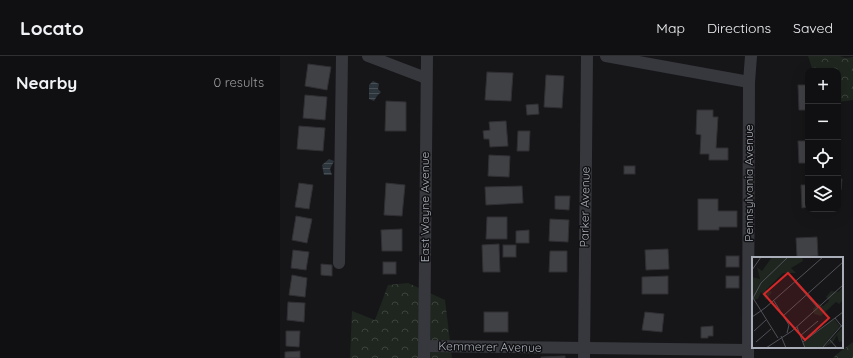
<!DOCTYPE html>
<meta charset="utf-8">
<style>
:root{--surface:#101012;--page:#1e1e20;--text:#f1f3f6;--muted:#9c9d9f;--line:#303032}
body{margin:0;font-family:Quicksand,sans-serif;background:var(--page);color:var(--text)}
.controls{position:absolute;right:12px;top:12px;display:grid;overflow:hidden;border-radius:8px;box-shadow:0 4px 16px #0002}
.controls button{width:36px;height:36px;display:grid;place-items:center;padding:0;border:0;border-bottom:1px solid var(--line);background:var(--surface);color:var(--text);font:20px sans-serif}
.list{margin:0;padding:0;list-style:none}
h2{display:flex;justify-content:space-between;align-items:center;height:52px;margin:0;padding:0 16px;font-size:17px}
h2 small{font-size:13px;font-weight:400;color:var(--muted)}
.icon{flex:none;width:22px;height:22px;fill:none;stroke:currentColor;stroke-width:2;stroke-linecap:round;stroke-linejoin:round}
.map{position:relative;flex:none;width:573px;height:302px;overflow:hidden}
header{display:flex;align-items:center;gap:24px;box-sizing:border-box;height:56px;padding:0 20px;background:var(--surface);border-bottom:1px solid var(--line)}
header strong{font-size:19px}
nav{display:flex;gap:22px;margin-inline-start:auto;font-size:14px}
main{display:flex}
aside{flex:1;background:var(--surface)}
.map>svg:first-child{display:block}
</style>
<header>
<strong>Locato</strong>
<nav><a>Map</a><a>Directions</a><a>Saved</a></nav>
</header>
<main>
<aside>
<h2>Nearby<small>0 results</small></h2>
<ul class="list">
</ul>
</aside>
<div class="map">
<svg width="573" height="302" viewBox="0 0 573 302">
<defs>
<pattern id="forest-crowns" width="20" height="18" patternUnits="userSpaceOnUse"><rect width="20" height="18" fill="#1e261f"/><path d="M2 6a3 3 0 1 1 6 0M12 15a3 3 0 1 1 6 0" fill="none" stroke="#3c433d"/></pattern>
<pattern id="water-rules" width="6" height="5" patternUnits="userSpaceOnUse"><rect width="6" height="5" fill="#2c353c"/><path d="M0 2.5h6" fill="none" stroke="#485056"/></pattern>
</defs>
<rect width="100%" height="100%" fill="#161618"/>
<g fill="url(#forest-crowns)">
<polygon points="528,0 560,0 565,2 573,1 573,44 558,46 558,15 533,15"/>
<polygon points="128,227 165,244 172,302 70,302 72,255 95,264 108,229"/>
<polygon points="573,286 573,302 553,302 557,298"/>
</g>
<g fill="url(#water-rules)">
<polygon points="93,25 99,28 98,33 101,36 97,40 94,45 89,43 89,29"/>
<polygon points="49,103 54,105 50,113 52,119 44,119 42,109"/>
</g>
<g fill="#404145" stroke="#303034">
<polygon points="28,8 51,11 47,34 25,30"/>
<polygon points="207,16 233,17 231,45 205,44"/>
<polygon points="266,19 284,20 282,52 264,51"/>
<polygon points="518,29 528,29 528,54 519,54"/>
<polygon points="25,39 47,41 45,64 23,62"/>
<polygon points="106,45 126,46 126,75 105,75"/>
<polygon points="258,48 259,58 247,59 246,49"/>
<polygon points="417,54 433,54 433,61 438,61 436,92 448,92 448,104 429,104 429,98 420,98 421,79 416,78"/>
<polygon points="226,65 228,90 210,91 209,83 204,83 203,75 210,74 209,66"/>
<polygon points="19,70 45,72 43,95 17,93"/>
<polygon points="238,75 250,75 249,95 237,95"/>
<polygon points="518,85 528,85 528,107 519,107"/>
<polygon points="209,99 230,100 229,121 208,120"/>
<rect x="344" y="110" width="11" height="8"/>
<polygon points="558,123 562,123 561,134 558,134"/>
<polygon points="19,127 33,129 29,153 15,151"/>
<polygon points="106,127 125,129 122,160 104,159"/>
<polygon points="521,129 528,129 528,151 522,152"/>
<polygon points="242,130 243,147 206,149 205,131"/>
<polygon points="275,140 290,140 289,154 275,153"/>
<polygon points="418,143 438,143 438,155 457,155 457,171 439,171 439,174 418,174"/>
<polygon points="16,160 32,163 27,187 12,184"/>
<polygon points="207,161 227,161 227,183 206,183"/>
<polygon points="270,163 289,164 288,186 269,185"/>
<polygon points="122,173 122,195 102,195 101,174"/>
<polygon points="249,174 249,187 236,187 236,175"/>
<polygon points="537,181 538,200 517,201 516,182"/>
<polygon points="219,188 220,216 203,216 202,189"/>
<rect x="223" y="189" width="13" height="12"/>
<polygon points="388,193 389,213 366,214 365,194"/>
<polygon points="13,194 29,196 26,214 11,212"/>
<polygon points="270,195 287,195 287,216 269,216"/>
<rect x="446" y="200" width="13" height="11"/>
<rect x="103" y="206" width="13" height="12"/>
<polygon points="41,208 52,209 52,220 41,219"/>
<polygon points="12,219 27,222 25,241 9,239"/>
<polygon points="388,220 388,238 362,238 362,221"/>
<rect x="446" y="220" width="13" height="12"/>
<polygon points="8,246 25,247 24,266 7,264"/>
<rect x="204" y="256" width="24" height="20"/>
<polygon points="365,256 384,258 382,276 362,274"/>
<polygon points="433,270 433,280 428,280 428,282 421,282 421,271"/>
<polygon points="6,275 20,275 19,291 6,290"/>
<polygon points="20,295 20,302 5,302 5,296"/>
<polygon points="285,300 285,302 261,302 261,301"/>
</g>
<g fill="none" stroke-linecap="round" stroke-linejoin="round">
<g stroke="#37383d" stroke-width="12">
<polyline points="88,0 146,22"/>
<polyline points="326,0 469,26"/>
<polyline points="59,207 62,0"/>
<polyline points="144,290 468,294"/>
<polyline points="144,302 147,0"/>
<polyline points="304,302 307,0"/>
<polyline points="468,302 469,26 471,0"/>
</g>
</g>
<g text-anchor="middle" stroke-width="3" stroke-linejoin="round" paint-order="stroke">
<g font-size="12" fill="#a8adb8" stroke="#111113">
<text transform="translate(469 127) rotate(-90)" y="4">Pennsylvania Avenue</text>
<text transform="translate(145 151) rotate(-90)" y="4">East Wayne Avenue</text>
<text transform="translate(305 151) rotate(-89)" y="4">Parker Avenue</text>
<text transform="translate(210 291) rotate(1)" y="4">Kemmerer Avenue</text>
</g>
</g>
<g transform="translate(472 201)">
<rect width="91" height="91" fill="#161618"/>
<path d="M20 0H50L51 4 39 11 44 16H31L14 33 20 35 14 43 9 35 6 42 0 43V20L8 22 5 10 10 14ZM91 30V43L87 47 84 45 69 59 62 57 61 52 66 46 71 49 76 45 77 43 74 40 79 34 86 35ZM89 72H91V84L87 85 85 78 81 85 71 91Z" fill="#1e261f"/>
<path d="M82 62 88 69 70 90 53 91 51 86Z" fill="#1e261f"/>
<path fill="none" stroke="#505258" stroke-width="1" d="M0 13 9 0M43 25 66 51M22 44 37 68 35 76M31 59 91 5M0 60 13 51 71 0M83 61 91 71M45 70 53 91M2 74 14 63M29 79 34 91M48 79 66 64M26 81 1 41 9 26 36 0M77 82 85 91M4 85 19 72M51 85 91 55M14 91 40 74 91 28M70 91 91 67"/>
<path fill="#d62828" fill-opacity="0.15" stroke="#d62828" stroke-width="2" d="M36 16 77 61 53 83 12 37Z"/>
<rect width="91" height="91" fill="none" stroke="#a8adb8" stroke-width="2"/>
</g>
</svg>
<div class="controls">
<button>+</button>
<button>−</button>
<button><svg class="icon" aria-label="locate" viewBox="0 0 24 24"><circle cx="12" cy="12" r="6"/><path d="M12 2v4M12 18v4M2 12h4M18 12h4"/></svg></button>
<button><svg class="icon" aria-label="layers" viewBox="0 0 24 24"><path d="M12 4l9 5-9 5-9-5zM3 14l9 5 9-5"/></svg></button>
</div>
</div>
</main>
